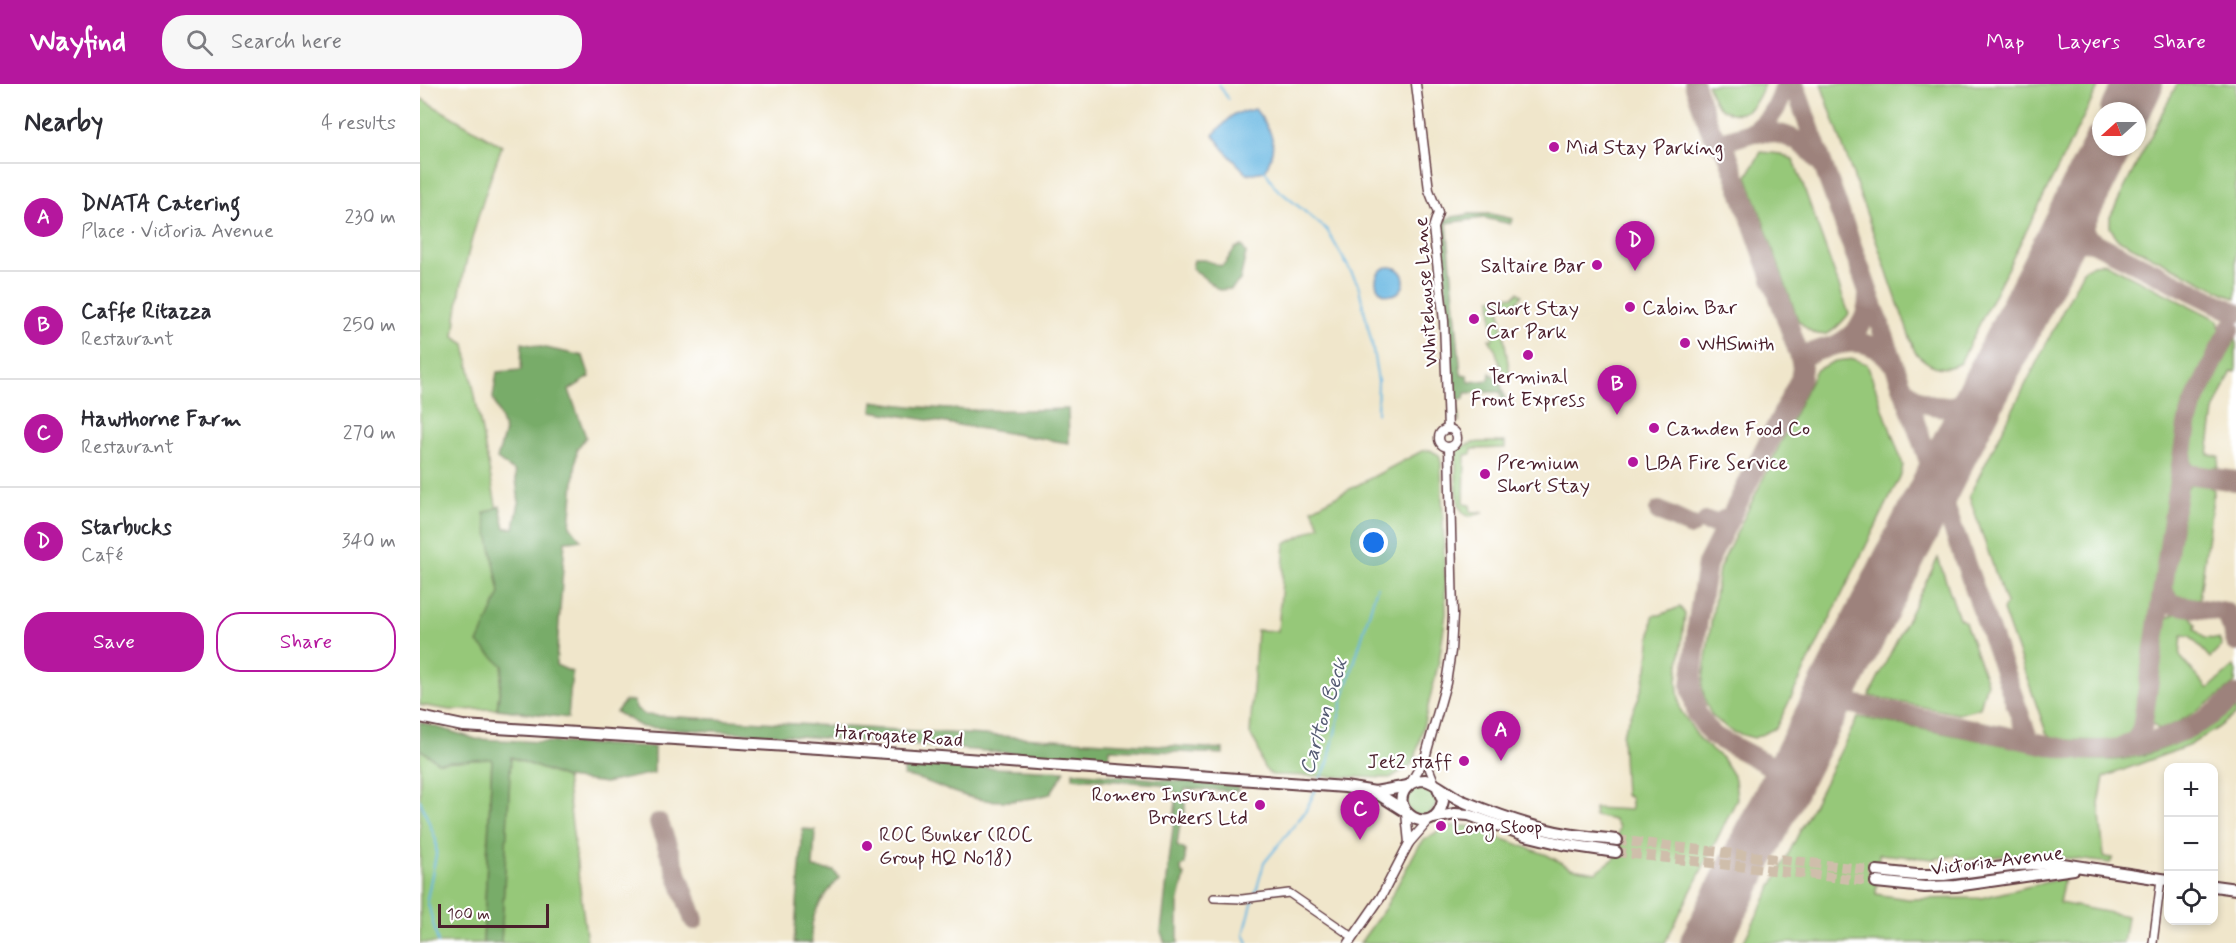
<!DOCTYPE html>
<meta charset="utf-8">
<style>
:root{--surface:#fff;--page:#f7f7f7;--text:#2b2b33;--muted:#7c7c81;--line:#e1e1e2;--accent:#b5179e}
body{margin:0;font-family:Mynerve,sans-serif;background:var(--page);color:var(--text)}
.controls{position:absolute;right:18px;bottom:18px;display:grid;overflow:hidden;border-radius:12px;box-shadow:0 3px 9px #0003}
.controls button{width:54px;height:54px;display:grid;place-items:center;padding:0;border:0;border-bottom:2px solid var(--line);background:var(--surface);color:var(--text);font:30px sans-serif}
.compass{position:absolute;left:1672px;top:18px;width:54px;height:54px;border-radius:50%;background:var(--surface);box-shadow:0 3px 9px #0003;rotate:249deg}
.scale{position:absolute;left:18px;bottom:15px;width:111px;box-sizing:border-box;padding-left:6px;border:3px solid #4a1f2b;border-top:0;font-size:16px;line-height:21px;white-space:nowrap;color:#4a1f2b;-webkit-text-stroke:4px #fff;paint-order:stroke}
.you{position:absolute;left:954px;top:459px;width:21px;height:21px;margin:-15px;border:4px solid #fff;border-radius:50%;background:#1a73e8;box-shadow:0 0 0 9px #1a73e833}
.badge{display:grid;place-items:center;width:39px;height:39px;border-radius:50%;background:var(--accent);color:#fff;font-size:20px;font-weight:700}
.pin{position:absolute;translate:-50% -50px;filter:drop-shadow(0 2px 3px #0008)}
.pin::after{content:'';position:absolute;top:32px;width:21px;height:18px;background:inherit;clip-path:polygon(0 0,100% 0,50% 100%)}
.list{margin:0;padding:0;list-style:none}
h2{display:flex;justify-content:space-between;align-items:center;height:78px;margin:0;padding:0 24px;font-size:26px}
h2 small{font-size:20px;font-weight:400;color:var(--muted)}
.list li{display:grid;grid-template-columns:39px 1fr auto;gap:18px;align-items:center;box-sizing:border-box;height:108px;padding:0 24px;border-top:2px solid var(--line)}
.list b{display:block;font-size:22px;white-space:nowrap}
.list p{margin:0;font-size:20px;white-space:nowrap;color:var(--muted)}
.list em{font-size:20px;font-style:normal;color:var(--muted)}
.actions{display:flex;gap:12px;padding:18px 24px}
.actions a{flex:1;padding:14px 0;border:2px solid var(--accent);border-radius:24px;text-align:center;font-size:21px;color:var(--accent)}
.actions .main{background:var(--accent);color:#fff}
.icon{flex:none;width:33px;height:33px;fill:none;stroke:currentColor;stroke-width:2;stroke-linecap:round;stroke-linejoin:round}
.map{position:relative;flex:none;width:1816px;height:859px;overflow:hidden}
header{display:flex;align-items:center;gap:36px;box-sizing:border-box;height:84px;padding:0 30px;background:var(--accent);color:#fff}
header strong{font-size:28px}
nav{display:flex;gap:33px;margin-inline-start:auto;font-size:21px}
.search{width:420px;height:54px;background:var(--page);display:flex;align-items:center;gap:15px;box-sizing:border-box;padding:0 21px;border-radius:24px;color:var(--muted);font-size:22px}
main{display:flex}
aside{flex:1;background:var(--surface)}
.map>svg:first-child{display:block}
</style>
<header>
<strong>Wayfind</strong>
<div class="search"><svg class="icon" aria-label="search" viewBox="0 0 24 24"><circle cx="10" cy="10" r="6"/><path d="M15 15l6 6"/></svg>Search here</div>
<nav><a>Map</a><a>Layers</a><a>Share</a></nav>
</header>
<main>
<aside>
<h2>Nearby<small>4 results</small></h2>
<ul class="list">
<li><span class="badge">A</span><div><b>DNATA Catering</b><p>Place · Victoria Avenue</p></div><em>230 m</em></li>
<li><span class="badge">B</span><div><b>Caffe Ritazza</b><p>Restaurant</p></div><em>250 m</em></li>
<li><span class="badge">C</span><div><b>Hawthorne Farm</b><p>Restaurant</p></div><em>270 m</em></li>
<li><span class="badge">D</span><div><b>Starbucks</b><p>Café</p></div><em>340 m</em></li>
</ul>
<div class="actions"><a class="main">Save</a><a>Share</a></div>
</aside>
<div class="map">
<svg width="1816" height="859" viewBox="0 0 1816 859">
<rect width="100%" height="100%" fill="#fff"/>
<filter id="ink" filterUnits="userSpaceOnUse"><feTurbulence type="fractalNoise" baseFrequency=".0167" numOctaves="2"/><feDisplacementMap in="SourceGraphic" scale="12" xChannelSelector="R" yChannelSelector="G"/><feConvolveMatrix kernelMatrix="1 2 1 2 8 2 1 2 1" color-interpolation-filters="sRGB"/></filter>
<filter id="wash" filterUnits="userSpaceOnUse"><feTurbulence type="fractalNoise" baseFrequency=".008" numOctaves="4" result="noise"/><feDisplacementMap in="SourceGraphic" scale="24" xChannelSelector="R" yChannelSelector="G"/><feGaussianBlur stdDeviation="1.35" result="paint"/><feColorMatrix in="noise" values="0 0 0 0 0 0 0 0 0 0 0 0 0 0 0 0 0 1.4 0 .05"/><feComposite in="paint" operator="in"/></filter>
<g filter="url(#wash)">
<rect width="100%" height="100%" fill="#f0e6cb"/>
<g fill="#96c879" stroke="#707452" stroke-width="1.5">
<path d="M1287 0H1344C1339 15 1330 33 1311 29 1305 27 1299 24 1295 18 1292 13 1290 6 1287 0Z"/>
<path d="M1401 0H1680L1540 279C1522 289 1508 282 1495 268Z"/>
<polygon points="1757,0 1816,0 1816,215 1697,155 1690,143 1690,133"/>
<path d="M0 14 82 62C59 124 40 187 34 253L45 260 92 504 77 625 30 626 0 621Z"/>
<path d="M1341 68 1361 70 1374 76 1429 230C1410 252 1400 260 1378 236L1327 92Z"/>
<polygon points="1685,179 1798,236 1800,246 1761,325 1715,645 1708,654 1696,657 1635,656 1626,648 1583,526 1586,520 1549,412 1663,187 1673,180"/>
<polygon points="1098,208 1102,211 1097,218 1079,220 1090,292 1084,293 1075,265 1069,255 1073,255 1071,214 1094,212"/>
<polygon points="1816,249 1816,288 1812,287 1794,327 1788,370 1799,372 1798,383 1787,386 1775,384 1770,377 1774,335"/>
<polygon points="1434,275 1447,280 1483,381 1481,391 1356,644 1334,654 1312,648 1292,632 1286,620 1282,602 1299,485 1396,286 1415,277"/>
<path d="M1085 358V364L1052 365 1051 370 1045 371 1044 420 1050 421 1051 428H1064C1060 429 1055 432 1050 432 1032 431 1037 384 1036 370 1044 354 1070 359 1085 358Z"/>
<path d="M1010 366 1019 371 1021 378 1026 529 1019 577 996 672 990 682 970 694 852 691C840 684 842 675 838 664 837 660 832 654 830 650L837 546 858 547 865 460 900 442 892 425 1002 367Z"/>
<path d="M1782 397 1794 406 1779 517C1762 520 1751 513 1752 495L1765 409C1768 400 1772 398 1782 397Z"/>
<polygon points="1518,474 1539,534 1545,538 1567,598 1560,624 1538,630 1449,612"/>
<polygon points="1260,523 1265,530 1257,598 1260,625 1280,656 1302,674 1315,695 1317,715 1245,859 940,859 965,824 997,765 1004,756 1017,748 1031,742 1048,742 1127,771 1151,784 1176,788 1195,774 1199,743 1194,736 1174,732 1175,724 1211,726 1211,714 1205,711 1202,651 1219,613 1227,585 1233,531 1240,531"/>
<path d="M1757 528 1770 531 1776 541 1775 545 1784 554 1799 555 1802 562 1790 574 1770 552 1762 551 1760 572 1788 605 1814 582 1816 588 1815 599C1792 619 1768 634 1740 647L1732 639 1746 535Z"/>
<path d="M1816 620V630L1798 644 1768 662 1684 693 1679 720 1684 773 1693 774 1690 779 1630 772 1590 771 1539 777 1538 771 1514 775 1459 770 1456 810 1487 815 1561 814 1644 794 1639 819 1707 832 1703 859H1323L1438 633C1483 641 1528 650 1574 659 1611 666 1649 677 1687 676 1734 675 1781 651 1816 620Z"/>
<polygon points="0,665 18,678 72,674 63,859 0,859"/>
<polygon points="90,673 146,694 167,859 81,859"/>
<circle cx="1001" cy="717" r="15"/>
</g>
<g fill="#78ac69" stroke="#61664a" stroke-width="1.5">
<path d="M1050 130H1071L1093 135 1090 140 1064 134 1027 139 1041 290 1047 291 1049 298 1069 296 1070 289 1080 297 1085 315 1084 316 1081 314 1080 308 1045 309 1044 315H1037L1039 337 1035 332 1021 142C1027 129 1038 134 1050 130Z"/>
<polygon points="822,162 826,169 820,196 811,205 799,206 772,184 774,176 785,176 801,182 806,178 815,164"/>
<polygon points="102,259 163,272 170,293 149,306 166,353 157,365 150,442 161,456 145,457 136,581 152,588 148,634 77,625 83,582 58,559 80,509 64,429 80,422 85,444 94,444 99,419 95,388 77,375 85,347 73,314 77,288 101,286"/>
<path d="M453 317C518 328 583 327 648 325L649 359 452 327Z"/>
<polygon points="205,617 213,617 216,624 225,631 803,665 803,670 690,665 689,677 364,651 222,643 196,628"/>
<polygon points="0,638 56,655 234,663 234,689 185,699 146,694 91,673 81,859 63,859 72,675 18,678 0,665"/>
<path d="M484 680 645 687 630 710C598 719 564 720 533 708 513 701 506 695 484 692Z"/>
<polygon points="653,688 818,702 818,707 765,705 765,731 761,731 757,762 765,766 765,780 761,784 762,790 765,791 758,820 758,859 745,859 741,848 757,709 740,700 653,694"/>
<path d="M383 745 395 746 393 784 414 787 419 794C403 813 387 832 392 859H374Z"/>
</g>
<g fill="#68b7e2" stroke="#596b86" stroke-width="1.5">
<path d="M835 25C853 48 859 59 845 87L827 90 807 69 793 51 814 30Z"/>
<circle cx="970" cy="197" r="14"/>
</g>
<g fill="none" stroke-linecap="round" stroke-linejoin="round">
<g stroke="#68b7e2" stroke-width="2">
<polyline points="799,0 808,15"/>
<polyline points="845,86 855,103 907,146 938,200 952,260 958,297 957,330"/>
<polyline points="899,698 908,679 922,619 957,503"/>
<polyline points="0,716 16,756 16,771 7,815 18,859"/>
<polyline points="835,811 844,779 885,728 896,705"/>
<polyline points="828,859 824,850 833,816"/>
</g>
<g stroke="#9d827b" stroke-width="20">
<polyline points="1274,0 1290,45 1308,71 1380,273 1382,284 1380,295 1287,480 1278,536 1271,603 1277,630 1292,651 1347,680"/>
<path d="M1365 0C1361 20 1351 35 1334 48 1361 46 1382 55 1398 76"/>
<polyline points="1374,0 1608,654 1613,658"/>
<polyline points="1298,59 1334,48"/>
<polyline points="1673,158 1816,229"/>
<path d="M1630 175C1642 160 1654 155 1673 158 1658 146 1656 135 1660 117"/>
<path d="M1418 260C1438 249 1448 235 1448 212"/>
<path d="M1380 273C1413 262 1446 244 1472 279"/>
<path d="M1483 302C1496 322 1525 328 1546 317 1555 313 1561 305 1568 299"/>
<polyline points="1761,389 1816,397"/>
<polyline points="1524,415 1525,394 1534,365"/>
<polyline points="1239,427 1271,442"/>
<polyline points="1499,434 1509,402 1509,387"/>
<polyline points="1286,438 1299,439 1311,432"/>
<polyline points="1489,452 1502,438 1515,435"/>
<polyline points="1743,505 1747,515 1753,520 1807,529 1816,558"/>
<path d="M1433 620 1651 666C1708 669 1775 653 1816 611"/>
<path d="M1394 640C1406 625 1413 617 1433 620 1416 604 1421 594 1428 574"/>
<polyline points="1699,665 1716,656 1722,644 1767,341 1772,323 1810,244"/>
<path d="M1357 716C1362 700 1360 690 1347 680 1361 683 1370 681 1380 670"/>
<polyline points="239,739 274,836"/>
</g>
<g stroke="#9d827b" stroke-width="50">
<polyline points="1705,27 1718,0"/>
<polyline points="1285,859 1687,63"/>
</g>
</g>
</g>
<g filter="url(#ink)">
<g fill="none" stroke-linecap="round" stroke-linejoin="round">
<g stroke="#cfbeab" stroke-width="10" stroke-dasharray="10 5" stroke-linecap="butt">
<polyline points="1197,756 1457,787"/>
<polyline points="1196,768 1456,798"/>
</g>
<defs>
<g id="minor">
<polyline points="1005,674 1015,699"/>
<polyline points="794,814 822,815 869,809 933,853"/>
<polyline points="1733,859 1741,795"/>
</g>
<g id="tertiary">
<polyline points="996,0 1009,106 1018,129 1013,144 1024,237 1028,345"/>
<circle cx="1028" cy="354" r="9"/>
<polyline points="990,700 1005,674 1026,599 1031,567 1033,531 1029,363"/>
<polyline points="986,729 989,759"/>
<polyline points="929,859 961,813 989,759 1010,735"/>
</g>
<g id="trunk">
<polyline points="0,633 43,642 400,664 925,703 955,708 985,727"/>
<path d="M1018 704 1023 717C1014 758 964 725 988 702 992 698 999 696 1005 696 1015 698 1033 714 1045 718 1077 731 1112 744 1147 750 1163 753 1180 754 1197 756"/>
<polyline points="955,708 988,702"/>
<polyline points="1013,734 1035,730 1049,731 1105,751 1142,760 1196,768"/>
<polyline points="1457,787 1496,791 1524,791 1598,781 1636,779 1748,796"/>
<polyline points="1456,798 1505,803 1536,802 1654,785"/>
<polyline points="1794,802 1816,805"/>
</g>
</defs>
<use href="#minor" stroke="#633d43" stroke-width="10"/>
<use href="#tertiary" stroke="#633d43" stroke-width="11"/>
<use href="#trunk" stroke="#633d43" stroke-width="14"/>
<use href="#minor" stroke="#fff" stroke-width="7"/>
<use href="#tertiary" stroke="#fff" stroke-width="8"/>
<use href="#trunk" stroke="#fff" stroke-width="10"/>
</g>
</g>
<g fill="#b5179e" stroke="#fff" stroke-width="2">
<circle cx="1134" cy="63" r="6"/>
<circle cx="1177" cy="181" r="6"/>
<circle cx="1210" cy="223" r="6"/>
<circle cx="1054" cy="235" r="6"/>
<circle cx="1265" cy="259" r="6"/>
<circle cx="1108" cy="271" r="6"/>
<circle cx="1234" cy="344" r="6"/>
<circle cx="1213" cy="378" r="6"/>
<circle cx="1065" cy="390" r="6"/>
<circle cx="1044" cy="677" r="6"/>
<circle cx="840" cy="721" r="6"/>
<circle cx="1021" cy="742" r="6"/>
<circle cx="447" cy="762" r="6"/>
</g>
<g text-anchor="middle" stroke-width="4.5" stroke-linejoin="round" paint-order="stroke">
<g font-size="20" fill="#4a1f2b" stroke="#fff" text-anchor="start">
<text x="1146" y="70">Mid Stay Parking</text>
<text x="1165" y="188" text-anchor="end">Saltaire Bar</text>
<text x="1222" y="230">Cabin Bar</text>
<text x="1066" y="231">Short Stay<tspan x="1066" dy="23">Car Park</tspan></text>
<text x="1277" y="266">WHSmith</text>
<text x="1108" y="299" text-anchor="middle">Terminal<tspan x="1108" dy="23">Front Express</tspan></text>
<text x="1246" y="351">Camden Food Co</text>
<text x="1077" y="385">Premium<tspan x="1077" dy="23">Short Stay</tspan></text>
<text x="1225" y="385">LBA Fire Service</text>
<text x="1032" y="684" text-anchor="end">Jet2 staff</text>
<text x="828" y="717" text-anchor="end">Romero Insurance<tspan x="828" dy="23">Brokers Ltd</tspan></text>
<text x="1033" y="749">Long Stoop</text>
<text x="459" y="757">ROC Bunker (ROC<tspan x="459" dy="23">Group HQ No18)</tspan></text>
</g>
<g font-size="20" fill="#4a1f2b" stroke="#fff">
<text transform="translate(1005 208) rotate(-94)" y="7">Whitehouse Lane</text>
<text transform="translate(479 651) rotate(4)" y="7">Harrogate Road</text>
<text transform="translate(1577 776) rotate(-7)" y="7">Victoria Avenue</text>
</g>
<g font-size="21" font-style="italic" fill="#565c74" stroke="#fff">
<text transform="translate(903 632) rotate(-73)" y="7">Carlton Beck</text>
</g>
</g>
</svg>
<div class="controls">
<button>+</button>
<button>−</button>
<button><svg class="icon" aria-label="locate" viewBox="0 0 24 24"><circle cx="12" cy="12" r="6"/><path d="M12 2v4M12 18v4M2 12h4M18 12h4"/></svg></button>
</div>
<svg class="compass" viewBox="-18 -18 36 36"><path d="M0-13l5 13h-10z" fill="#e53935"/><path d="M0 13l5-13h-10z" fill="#7c7c81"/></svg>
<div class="scale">100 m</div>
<div class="you"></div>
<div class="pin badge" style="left:1081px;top:677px">A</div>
<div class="pin badge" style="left:1197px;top:331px">B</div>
<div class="pin badge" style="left:940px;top:756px">C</div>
<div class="pin badge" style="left:1215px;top:187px">D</div>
</div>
</main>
